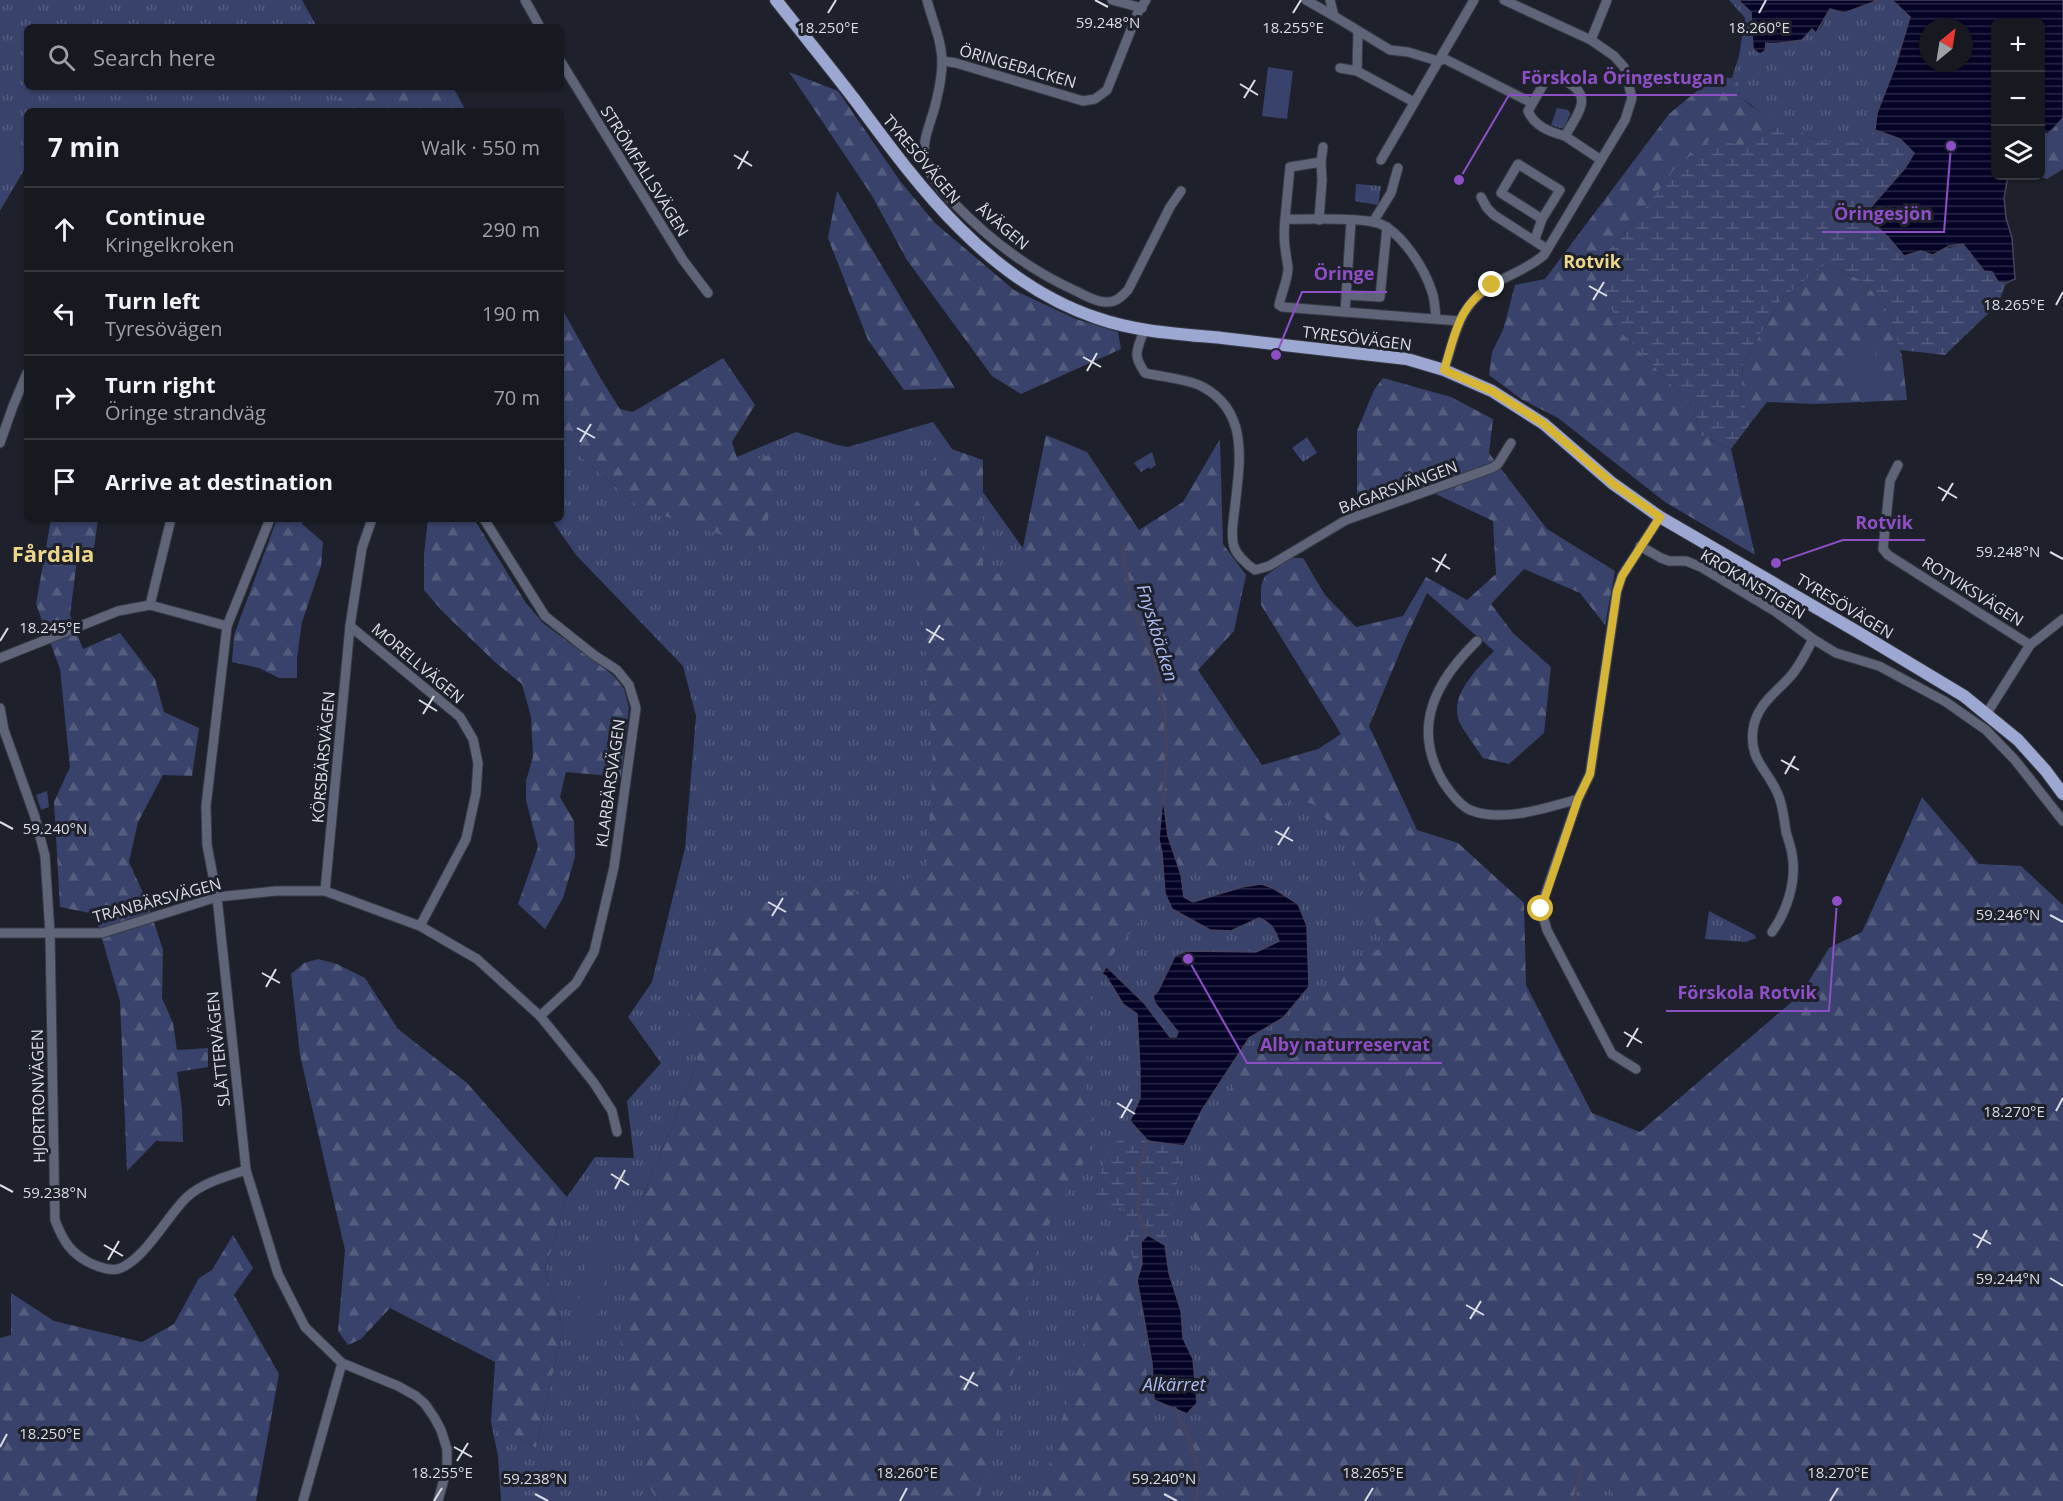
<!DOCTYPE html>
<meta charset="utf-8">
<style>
:root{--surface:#161920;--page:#23262d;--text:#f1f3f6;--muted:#9ea0a5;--line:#35383e}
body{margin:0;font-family:"Open Sans",sans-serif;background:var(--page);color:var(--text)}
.controls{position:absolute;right:18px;top:18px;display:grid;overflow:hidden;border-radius:9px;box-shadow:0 2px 4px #0004}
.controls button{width:54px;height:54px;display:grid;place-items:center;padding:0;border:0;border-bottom:2px solid var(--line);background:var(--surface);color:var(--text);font:30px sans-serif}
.compass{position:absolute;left:1919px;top:18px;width:54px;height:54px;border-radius:50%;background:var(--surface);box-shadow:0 2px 4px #0004;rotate:30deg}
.stop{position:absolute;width:18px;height:18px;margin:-14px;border:4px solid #d6b534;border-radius:50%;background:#fff}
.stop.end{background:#d6b534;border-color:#fff;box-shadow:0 2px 6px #0008}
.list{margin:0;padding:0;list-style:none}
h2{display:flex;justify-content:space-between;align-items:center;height:78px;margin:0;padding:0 24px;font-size:26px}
h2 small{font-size:20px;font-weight:400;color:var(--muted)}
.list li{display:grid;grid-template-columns:39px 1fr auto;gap:18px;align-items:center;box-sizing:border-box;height:84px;padding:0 24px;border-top:2px solid var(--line)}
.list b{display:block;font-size:22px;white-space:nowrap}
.list p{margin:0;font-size:20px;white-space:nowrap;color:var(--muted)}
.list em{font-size:20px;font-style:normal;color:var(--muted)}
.icon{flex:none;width:33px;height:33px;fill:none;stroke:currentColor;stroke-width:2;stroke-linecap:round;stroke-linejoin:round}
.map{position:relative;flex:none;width:2063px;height:1501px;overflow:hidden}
.search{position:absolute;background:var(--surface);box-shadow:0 2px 4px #0004;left:24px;top:24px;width:540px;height:66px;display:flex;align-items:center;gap:15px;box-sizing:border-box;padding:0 21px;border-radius:9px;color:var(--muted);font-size:22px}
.panel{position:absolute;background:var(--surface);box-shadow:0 2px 4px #0004;left:24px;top:108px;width:540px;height:414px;border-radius:9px}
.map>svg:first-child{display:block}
</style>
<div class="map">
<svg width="2063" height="1501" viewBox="0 0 2063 1501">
<defs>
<pattern id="grass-tufts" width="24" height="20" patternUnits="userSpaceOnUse" patternTransform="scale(1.5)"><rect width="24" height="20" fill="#39426a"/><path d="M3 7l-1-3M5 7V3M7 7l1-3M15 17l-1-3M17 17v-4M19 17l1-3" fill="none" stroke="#555d7f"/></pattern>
<pattern id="forest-firs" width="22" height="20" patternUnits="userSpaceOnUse" patternTransform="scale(1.5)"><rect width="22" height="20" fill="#39426a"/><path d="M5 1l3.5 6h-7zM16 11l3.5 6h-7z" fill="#555d7f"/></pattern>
<pattern id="wetland-marsh" width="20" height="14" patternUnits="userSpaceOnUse" patternTransform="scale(1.5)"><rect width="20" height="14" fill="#39426a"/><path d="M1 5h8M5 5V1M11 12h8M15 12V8" fill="none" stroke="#555d7f"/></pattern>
<pattern id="water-rules" width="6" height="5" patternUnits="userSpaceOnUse" patternTransform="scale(1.5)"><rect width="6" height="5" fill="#040326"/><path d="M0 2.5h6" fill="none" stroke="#282745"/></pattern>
</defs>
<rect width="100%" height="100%" fill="#1e212b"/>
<g fill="url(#grass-tufts)">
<polygon points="0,0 302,0 317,27 27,27 27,87 350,87 337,100 340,111 27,111 27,165 0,211"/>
<path d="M1729 0H1738L1751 12 1766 43C1774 45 1793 41 1802 40L1812 29 1816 33 1822 26 1830 9 1844 13 1879 0H1892L1910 16 1896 64 1877 113 1875 130 1865 141C1853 142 1839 144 1827 142 1808 141 1756 110 1740 97L1738 82 1732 78 1739 56 1745 18Z"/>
<polygon points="1557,108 1568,110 1570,114 1564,129 1551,125"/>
<polygon points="1356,184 1381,186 1378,205 1355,201"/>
<polygon points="933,422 1223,829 1335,749 1508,963 1615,1164 2063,1501 835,1501 698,1061 640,1203 651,1490 657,1501 501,1501 498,1456 491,1422 536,1448 563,1328 545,1270 567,1197 595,1157 634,1158 627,1101 661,1063 628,1017 652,982 685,848 696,716 683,666 576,555 551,519 561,519 561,439 640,508 730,460 796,432 837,445 848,447"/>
<polygon points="1307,437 1317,453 1303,462 1292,448"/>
<polygon points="1152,452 1156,465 1150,469 1149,467 1141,472 1134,463"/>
<polygon points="47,791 49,807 41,810 36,795"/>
<polygon points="1709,911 1755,935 1756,938 1746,942 1705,939"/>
</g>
<g fill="url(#forest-firs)">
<polygon points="789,72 838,91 900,181 935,223 1014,290 1076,319 1118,332 1121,349 1021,394 992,376 907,260 871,194"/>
<polygon points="1714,77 1732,78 1738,82 1740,97 1751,106 1782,122 1778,127 1743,145 1638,218 1603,256 1623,334 1694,408 1700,435 1731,449 1755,555 1665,502 1558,418 1521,399 1489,375 1492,352 1503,330 1515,285 1545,279 1669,114"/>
<polygon points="350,87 453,87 466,111 340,111 337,100"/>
<polygon points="2063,118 2063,169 2047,179 2039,176 2041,132 2048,134"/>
<polygon points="837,191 955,388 904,390 868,340 828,238"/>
<polygon points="1826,264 1865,282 1889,313 1902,356 1907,400 1816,404 1767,402 1753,420 1741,399 1743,363 1783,297"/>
<polygon points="561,307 601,379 620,409 633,412 723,358 755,405 732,442 740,467 771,454 775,488 761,545 725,536 640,508 561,439"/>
<path d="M1383 378 1451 397 1493 419 1489 453 1547 529 1615 571 1605 625 1580 593 1524 569 1491 604 1513 633 1551 667 1544 733 1509 764 1483 758C1477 748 1461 728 1458 718 1451 693 1479 667 1494 651L1427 593 1405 640 1369 726 1417 830 1458 843 1524 903 1526 985 1592 1113 1640 1132 1801 994 1829 948 1862 932 1902 844 1922 797 1979 864 2021 866 2063 905V1501H1610L1613 1482 1594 1480 1583 1493 1581 1501H1039L1096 1299 1124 1209 1154 1430 1211 1428V1349L1191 1220 1205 1134 1256 1044 1285 1026 1307 1008 1331 982 1383 946 1355 863 1341 836 1313 804 1290 799 1222 869 1181 875 1168 836 1162 801 1149 900 1142 918 1106 963 1091 997 1086 1084 1094 1119 1089 1153 1038 1244 1016 1360 978 1501H657L651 1490 620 1338 640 1203 698 1061 682 1030 720 927 817 874 863 897 926 871 933 766 927 667 912 512 940 445 983 460V574L1018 572 1046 435 1087 452 1139 530 1183 502 1220 439 1223 544 1246 575 1234 631 1198 670 1262 765 1318 749 1341 734 1261 605V586L1265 576 1290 558H1303L1325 595 1356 627 1403 616 1426 577 1467 600 1496 574 1493 521 1419 486 1357 508V431L1374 390Z"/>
<polygon points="51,519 98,519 94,548 78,552 70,615 83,649 120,633 155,679 164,712 199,728 192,776 163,775 138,822 129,862 148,904 163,950 162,998 173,1023 177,1050 208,1048 208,1067 177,1072 182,1109 183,1142 156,1141 127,1171 120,1001 95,914 60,907 54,802 70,767 60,669 36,604"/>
<polygon points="277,519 305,519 302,524 323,542 321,566 302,622 297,658 297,678 279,678 259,668 232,662 234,635"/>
<polygon points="428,519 474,519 526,603 543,623 613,675 624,689 629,708 621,777 566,772 560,797 574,821 575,857 563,898 545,929 518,904 538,847 526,800 526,781 533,757 531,717 522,684 496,663 444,613 424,590 424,554"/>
<polygon points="318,959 337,964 365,978 398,1029 467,1083 567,1197 545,1270 563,1328 536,1448 491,1422 495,1362 390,1308 361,1339 348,1345 338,1331 345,1250 300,1055 291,974 304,963"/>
<polygon points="233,1235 253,1268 234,1295 279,1374 256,1501 0,1501 0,1338 11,1335 11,1293 54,1321 142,1342 174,1324 199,1278 212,1270"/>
</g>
<g fill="url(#wetland-marsh)">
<polygon points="1782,122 1811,138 1826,142 1865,141 1875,130 1900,139 1914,152 1905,168 1869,209 1887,236 1904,256 1921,251 1942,250 1963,244 1984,271 1992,272 1998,282 2006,283 1998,304 1945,355 1900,350 1889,313 1865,282 1826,264 1783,297 1743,363 1741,399 1753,420 1731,449 1700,435 1694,408 1623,334 1608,301 1603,256 1638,218 1675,168 1710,140 1743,145 1778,127"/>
<polygon points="1138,1131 1148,1141 1184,1146 1165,1245 1149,1235 1142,1241 1142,1264 1137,1280 1124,1209 1092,1201 1110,1145"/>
</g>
<g fill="#39426a">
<polygon points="1268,67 1293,71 1287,119 1262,116"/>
<polygon points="0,134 23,146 0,187"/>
<polygon points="1871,342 1890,393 1862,403 1844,352"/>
<polygon points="590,1244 611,1248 593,1340 572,1336"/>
</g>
<g fill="url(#water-rules)" stroke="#44445f" stroke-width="1.5" fill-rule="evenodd">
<path d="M1738 0H1879L1844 13 1830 9 1816 33 1812 29 1802 40C1793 41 1774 45 1766 43L1765 51 1760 54 1753 49 1751 12Z"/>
<path d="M1892 0H2063V118L2048 134 2041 132 2040 22H1996V176H2008L2004 198 2006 218 2012 238 2015 279 2006 283 1998 282 1992 272 1984 271 1963 244 1949 246 1933 255 1921 251 1904 256 1887 236 1866 216 1869 209 1905 168 1914 153 1900 139 1875 130 1877 113 1896 64 1910 17ZM1928 27H1964V63H1928Z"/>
<path d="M1163 797 1168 836 1181 875 1184 897 1193 902 1242 887 1261 884 1273 888 1298 904 1307 926 1309 987 1283 1018 1249 1038 1202 1110 1184 1146 1148 1141 1130 1121 1140 1098V1070L1137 1014 1123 1004 1106 976 1102 974 1106 967 1110 970 1144 1003 1170 1037H1176L1178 1032 1155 1003 1153 996 1158 991 1175 956 1187 951 1256 952 1279 941C1275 929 1271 923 1259 918L1231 931 1210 930 1172 909 1165 893 1162 853 1159 839Z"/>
<polygon points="1148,1235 1165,1245 1169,1273 1181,1311 1183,1338 1193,1359 1197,1403 1187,1414 1154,1400 1152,1363 1137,1280 1142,1264 1141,1242"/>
</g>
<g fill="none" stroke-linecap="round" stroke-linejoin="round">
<g stroke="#44445f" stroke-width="3">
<polyline points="1122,548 1132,605 1144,638 1155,660 1165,716 1167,749 1163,797"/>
<polyline points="1148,1141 1137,1172 1140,1183 1138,1213 1148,1235"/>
<path d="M1175 1408C1191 1442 1202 1463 1196 1501"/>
<polyline points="1574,1501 1582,1467"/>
</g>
<defs>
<g id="minor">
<polyline points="525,0 540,27"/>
<path d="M927 0C932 20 942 41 942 62 942 74 939 90 936 102 932 121 921 140 925 159 929 177 943 191 955 204 991 241 1029 270 1076 291 1084 295 1096 302 1105 302 1116 303 1121 297 1128 290L1170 207 1181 191"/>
<polyline points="1112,0 1142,8"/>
<polyline points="1306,0 1334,16"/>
<polyline points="1330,0 1334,16 1390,50 1408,52 1438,61 1442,60"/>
<polyline points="1591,40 1607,0"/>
<polyline points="1441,57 1532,103"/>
<polyline points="942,61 956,63 1083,101 1095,99 1107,90 1138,12 1146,0"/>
<polyline points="561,62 683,260 708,293"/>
<polyline points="1340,68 1357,71 1414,102"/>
<polyline points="1357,71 1358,31"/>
<path d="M1554 76C1595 92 1583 106 1565 136 1550 132 1534 126 1528 111L1547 78Z"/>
<polyline points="1565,136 1601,160"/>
<polyline points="1381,160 1474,0"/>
<polyline points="1321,162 1323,147"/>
<polyline points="1481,197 1487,208 1494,215 1547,249"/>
<polyline points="1285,219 1290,167 1321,162 1322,180 1319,220"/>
<polyline points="1373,222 1391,193 1398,168"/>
<polyline points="1535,239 1542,219 1501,193 1518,164 1560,190 1542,219"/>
<polyline points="1346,295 1380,297 1387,227"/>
<polyline points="1345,312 1351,221"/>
<path d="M1436 319C1435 310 1435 300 1432 292 1425 269 1399 227 1374 222 1347 217 1312 220 1285 219 1283 238 1285 249 1288 267 1289 276 1281 295 1279 305L1282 307 1459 321"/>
<path d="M1144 330C1137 351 1132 354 1145 373 1162 377 1189 379 1203 387 1249 412 1240 461 1235 506 1234 517 1231 530 1233 542 1234 553 1246 564 1255 570L1269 566 1346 520 1492 468 1498 464 1511 443"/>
<path d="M1444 370C1457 330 1458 303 1499 281 1514 273 1530 267 1544 255L1625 120 1632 98 1624 67 1614 56 1591 40 1504 0"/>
<polyline points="0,443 13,406 27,373"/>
<polyline points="1898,465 1890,481 1883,549 1888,555 2030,645"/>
<polyline points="270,519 227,626 206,806 207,845 217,897 246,1170 278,1274 305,1327 342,1363 398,1386 416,1396 425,1404 434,1417 441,1430 447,1449 447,1468 438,1501"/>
<polyline points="372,519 362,548 350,626 460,717 473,739 478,763 476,793 466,839 420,926"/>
<polyline points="484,519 545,616 594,655 617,670 629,685 636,708 614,867 594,952 576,983 540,1016"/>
<path d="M1640 546 1661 558 1669 561H1686L1701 567 1776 612 1813 639C1806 653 1799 667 1789 678 1774 694 1756 706 1753 730 1749 759 1766 768 1777 792 1783 804 1784 819 1786 832 1788 839 1791 847 1792 854 1797 881 1787 911 1772 932"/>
<polyline points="150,605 171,519"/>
<polyline points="1813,639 1836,653 1879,666 1946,702 1986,730 2015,760 2063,821"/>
<path d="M1477 641C1437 680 1411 725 1442 780 1449 791 1458 804 1470 810 1501 823 1547 808 1578 799"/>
<polyline points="0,658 118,611 150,605 227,626"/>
<path d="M0 708 4 730 35 817 45 856 50 934 55 1220C63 1241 71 1254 92 1264 100 1267 109 1271 118 1269 144 1261 167 1216 187 1197 202 1183 227 1176 246 1170"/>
<polyline points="1987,713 2030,645 2063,619"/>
<polyline points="325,891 350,626"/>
<polyline points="0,933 102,933 217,897 276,891 325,891 420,926 477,959 540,1016 558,1038 594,1083 612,1111 617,1132"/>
<polyline points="1636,1069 1612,1054 1547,930 1541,909 1543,901 1578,799 1590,774 1617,591 1622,576 1660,517"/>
<polyline points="303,1501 342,1363"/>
</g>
<path id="major" d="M776 0C802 33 829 66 855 100 920 188 989 282 1097 318 1137 332 1180 334 1222 338 1284 345 1346 352 1407 359L1444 370 1492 391 1544 424 1612 483 1660 517 1856 631 1964 696 2018 740 2046 771 2063 794"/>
</defs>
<use href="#minor" stroke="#383b45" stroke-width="11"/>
<use href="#major" stroke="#383b45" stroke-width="14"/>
<use href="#minor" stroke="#5f6479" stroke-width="9"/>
<use href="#major" stroke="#9da8d2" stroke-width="12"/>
</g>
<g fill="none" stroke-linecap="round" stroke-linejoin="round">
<path stroke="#d6b534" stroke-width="8" d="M1492 285C1458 305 1455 335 1444 370L1492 391 1544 424 1612 483 1660 517 1622 576 1617 591 1590 774 1578 799 1541 909"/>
</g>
<path fill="none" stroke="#dbdde4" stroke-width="2" d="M1095 0 1108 7M828 13 836 0M1293 13 1301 0M1759 13 1766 0M1240 84 1258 95M1244 98 1255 80M734 155 752 166M738 169 748 151M1589 286 1607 296M1593 300 1604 282M2056 305 2063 292M1083 357 1101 367M1087 371 1097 353M577 428 595 438M580 442 591 424M1938 487 1957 498M1942 501 1953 483M2050 552 2063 559M1432 558 1450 569M1436 572 1446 554M926 629 944 640M0 641 8 628M929 643 940 625M419 700 437 711M423 714 434 696M1781 760 1799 770M1785 774 1795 756M0 822 13 829M1275 831 1293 841M1278 845 1289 827M768 902 786 912M2050 915 2063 922M772 916 783 898M262 973 280 983M266 987 276 969M1624 1032 1642 1043M1627 1047 1638 1028M1117 1103 1135 1114M2056 1111 2063 1098M1121 1118 1132 1099M611 1174 629 1185M0 1185 13 1192M615 1189 625 1170M1973 1234 1991 1244M104 1245 123 1256M1977 1248 1987 1230M108 1260 119 1241M2050 1278 2063 1286M1466 1305 1484 1315M1470 1319 1481 1301M960 1376 978 1386M964 1390 974 1372M0 1447 7 1434M454 1447 472 1457M457 1461 468 1443M535 1494 548 1501M1164 1494 1177 1501M434 1501 442 1488M900 1501 907 1488M1365 1501 1373 1488M1830 1501 1838 1488"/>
<g text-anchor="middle" stroke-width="6" stroke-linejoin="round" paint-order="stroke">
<g font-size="16" fill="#dbdde4" stroke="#1e212b">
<text transform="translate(1018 66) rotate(16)" y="6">ÖRINGEBACKEN</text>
<text transform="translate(922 159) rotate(50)" y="6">TYRESÖVÄGEN</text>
<text transform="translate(645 171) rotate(58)" y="6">STRÖMFALLSVÄGEN</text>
<text transform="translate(1003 226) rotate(40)" y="6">ÅVÄGEN</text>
<text transform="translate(1357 338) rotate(7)" y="6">TYRESÖVÄGEN</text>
<text transform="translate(1398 487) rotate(-20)" y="6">BAGARSVÄNGEN</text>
<text transform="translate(1753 584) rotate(31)" y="6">KROKANSTIGEN</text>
<text transform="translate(1973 591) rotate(32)" y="6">ROTVIKSVÄGEN</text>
<text transform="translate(1845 606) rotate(31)" y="6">TYRESÖVÄGEN</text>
<text transform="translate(418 663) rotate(40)" y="6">MORELLVÄGEN</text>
<text transform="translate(323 757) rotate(-85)" y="6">KÖRSBÄRSVÄGEN</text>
<text transform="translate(610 783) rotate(-82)" y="6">KLARBÄRSVÄGEN</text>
<text transform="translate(157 900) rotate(-15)" y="6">TRANBÄRSVÄGEN</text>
<text transform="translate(218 1049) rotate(-96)" y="6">SLÅTTERVÄGEN</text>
<text transform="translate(38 1096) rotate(-91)" y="6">HJORTRONVÄGEN</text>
</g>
<g font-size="18" font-weight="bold" fill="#edd689" stroke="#1e212b">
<text x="1592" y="268">Rotvik</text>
</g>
<g font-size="18" font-style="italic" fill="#aebcf5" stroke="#1e212b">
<text transform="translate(1157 633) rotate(73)" y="6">Fnyskbäcken</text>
<text x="1174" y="1391">Alkärret</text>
</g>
<g font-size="22" font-weight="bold" fill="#edd689" stroke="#1e212b">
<text x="53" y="562">Fårdala</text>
</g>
</g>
<g font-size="15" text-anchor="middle" fill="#dbdde4" stroke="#1e212b" stroke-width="6" stroke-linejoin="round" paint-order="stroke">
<text x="1108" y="28">59.248°N</text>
<text x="828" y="33">18.250°E</text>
<text x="1293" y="33">18.255°E</text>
<text x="1759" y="33">18.260°E</text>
<text x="2014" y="310">18.265°E</text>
<text x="2008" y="557">59.248°N</text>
<text x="50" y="633">18.245°E</text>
<text x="55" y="834">59.240°N</text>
<text x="2008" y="920">59.246°N</text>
<text x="2014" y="1117">18.270°E</text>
<text x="55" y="1198">59.238°N</text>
<text x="2008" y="1284">59.244°N</text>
<text x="50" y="1439">18.250°E</text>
<text x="442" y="1478">18.255°E</text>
<text x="907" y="1478">18.260°E</text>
<text x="1373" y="1478">18.265°E</text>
<text x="1838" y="1478">18.270°E</text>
<text x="535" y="1484">59.238°N</text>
<text x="1164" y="1484">59.240°N</text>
</g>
<path fill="none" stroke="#8e4fc6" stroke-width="2" d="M1459 180L1509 95H1737M1951 146L1944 232H1822M1276 355L1302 292H1387M1776 563L1843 540H1925M1837 901L1829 1011H1666M1188 959L1247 1063H1442"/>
<g fill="#8e4fc6" stroke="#1e212b" stroke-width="2">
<circle cx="1459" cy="180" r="6"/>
<circle cx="1951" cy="146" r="6"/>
<circle cx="1276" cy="355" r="6"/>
<circle cx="1776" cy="563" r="6"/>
<circle cx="1837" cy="901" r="6"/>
<circle cx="1188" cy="959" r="6"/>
</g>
<g font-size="18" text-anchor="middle" font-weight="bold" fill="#8e4fc6" stroke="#1e212b" stroke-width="6" stroke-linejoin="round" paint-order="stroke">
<text x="1623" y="84">Förskola Öringestugan</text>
<text x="1883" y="220">Öringesjön</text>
<text x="1344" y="280">Öringe</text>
<text x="1884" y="529">Rotvik</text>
<text x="1747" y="999">Förskola Rotvik</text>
<text x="1345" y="1051">Alby naturreservat</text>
</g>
</svg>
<div class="controls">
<button>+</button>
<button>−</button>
<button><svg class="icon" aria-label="layers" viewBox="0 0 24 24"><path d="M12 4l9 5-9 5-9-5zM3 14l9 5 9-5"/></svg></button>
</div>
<svg class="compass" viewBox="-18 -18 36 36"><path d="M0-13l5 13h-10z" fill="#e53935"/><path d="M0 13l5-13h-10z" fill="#9ea0a5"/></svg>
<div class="stop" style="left:1541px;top:909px"></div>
<div class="stop end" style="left:1492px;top:285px"></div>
<div class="search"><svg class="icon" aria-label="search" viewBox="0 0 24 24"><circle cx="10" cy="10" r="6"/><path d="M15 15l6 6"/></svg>Search here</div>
<section class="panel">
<h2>7 min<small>Walk · 550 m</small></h2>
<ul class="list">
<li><svg class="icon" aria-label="ahead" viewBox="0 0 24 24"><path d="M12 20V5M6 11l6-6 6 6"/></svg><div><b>Continue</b><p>Kringelkroken</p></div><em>290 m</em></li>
<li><svg class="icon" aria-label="left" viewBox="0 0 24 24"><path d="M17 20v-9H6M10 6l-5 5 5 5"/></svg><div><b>Turn left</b><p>Tyresövägen</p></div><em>190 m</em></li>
<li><svg class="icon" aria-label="right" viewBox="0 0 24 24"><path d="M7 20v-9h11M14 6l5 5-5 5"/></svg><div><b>Turn right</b><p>Öringe strandväg</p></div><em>70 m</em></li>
<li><svg class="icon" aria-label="arrive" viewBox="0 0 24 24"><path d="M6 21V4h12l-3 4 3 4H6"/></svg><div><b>Arrive at destination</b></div></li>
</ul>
</section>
</div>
